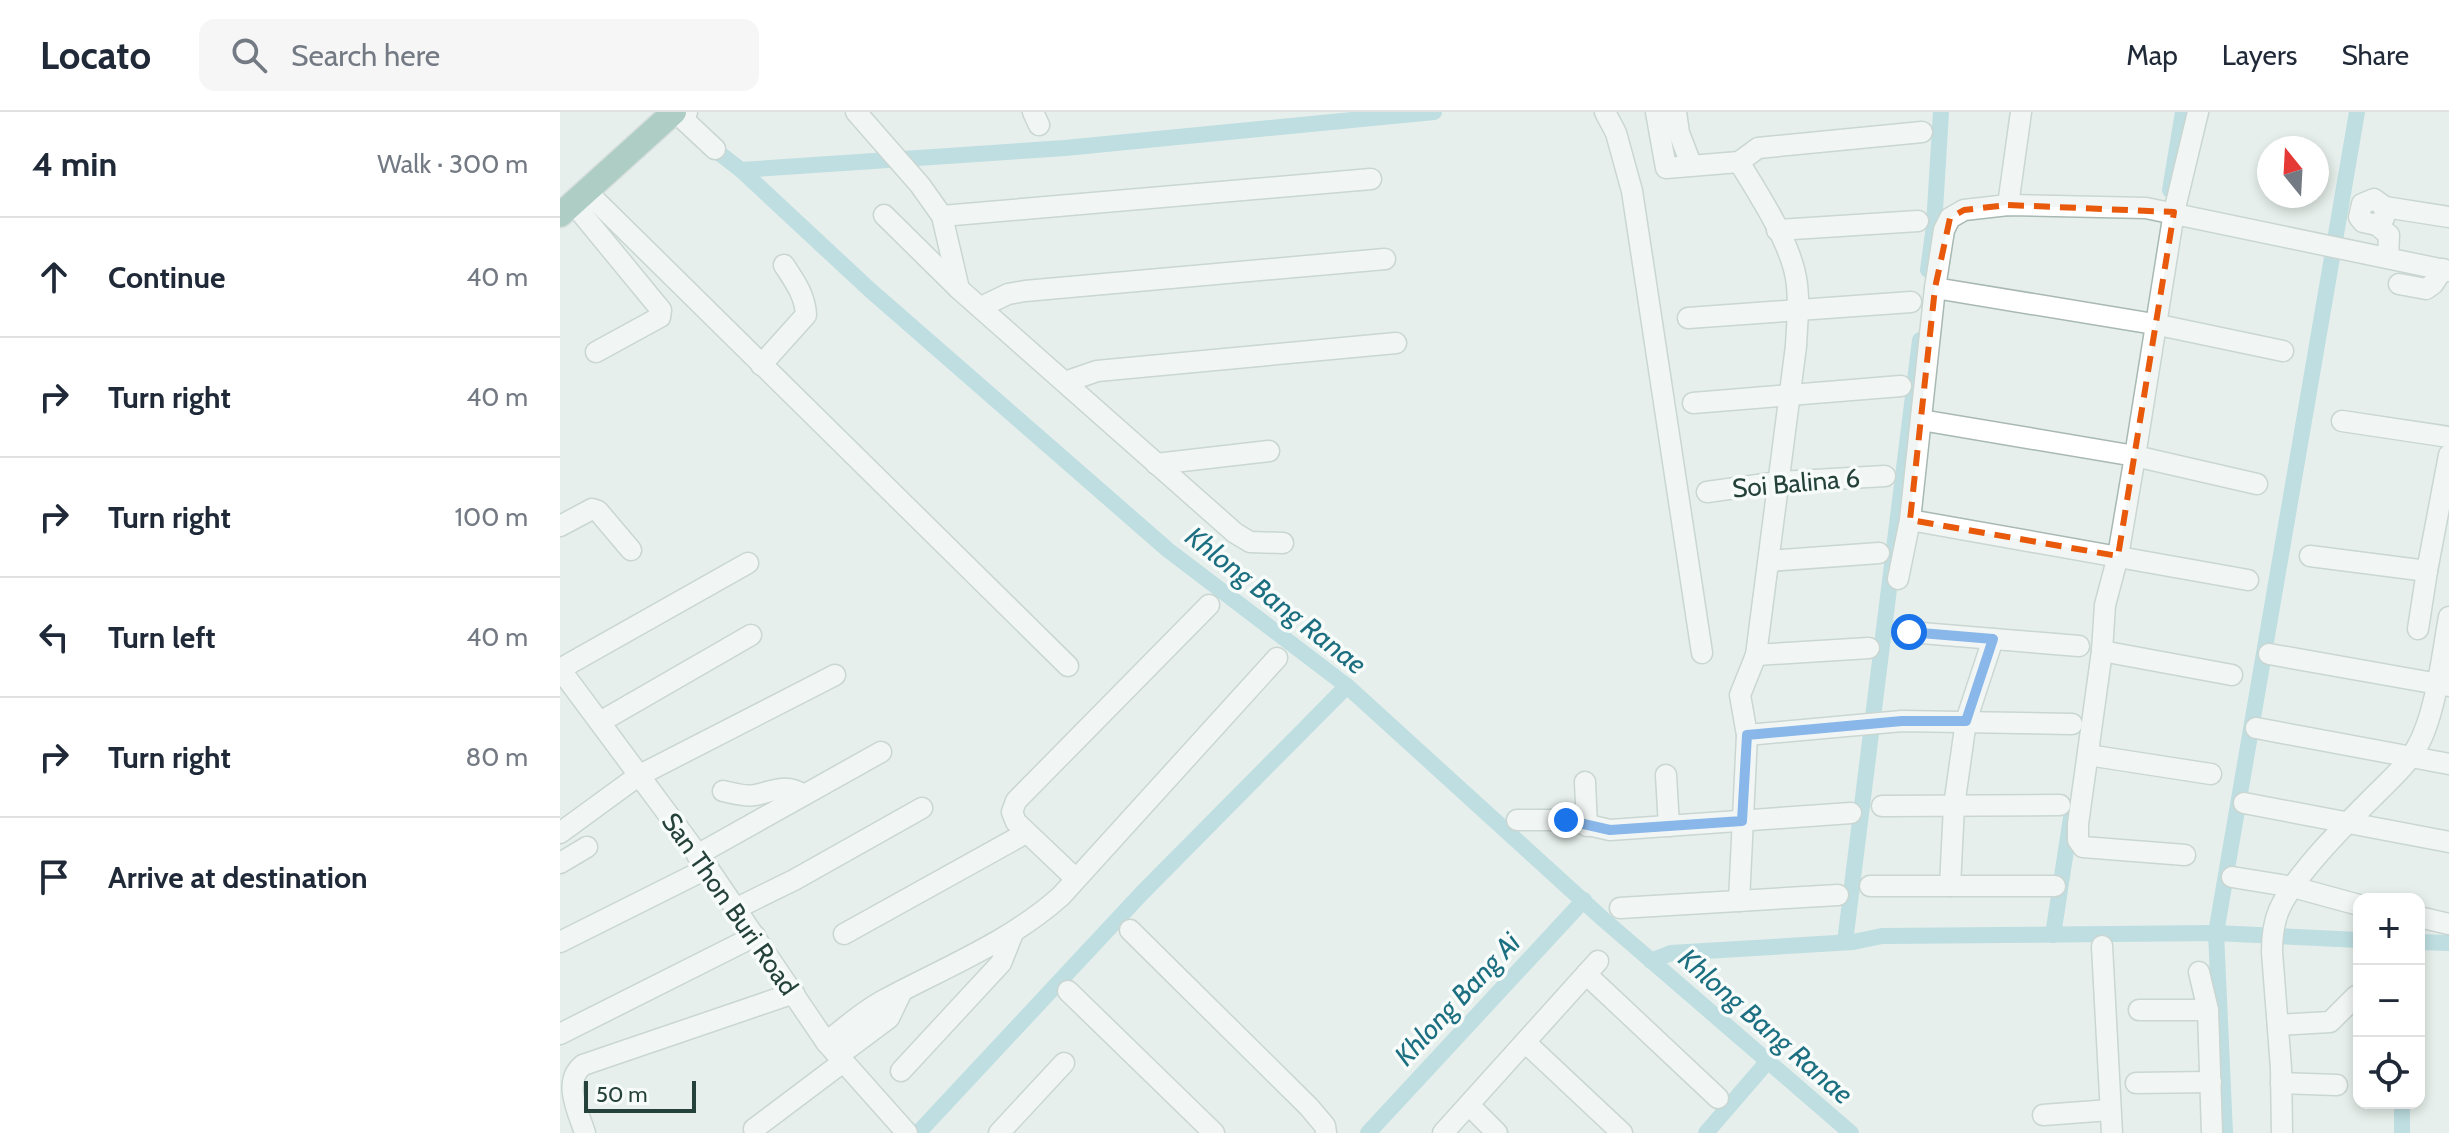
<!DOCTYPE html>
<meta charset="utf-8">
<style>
:root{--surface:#fff;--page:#f6f6f7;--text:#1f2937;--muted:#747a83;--line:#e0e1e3}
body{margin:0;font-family:Cabin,sans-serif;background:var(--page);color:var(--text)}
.controls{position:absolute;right:24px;bottom:24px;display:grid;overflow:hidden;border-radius:16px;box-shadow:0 4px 12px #0003}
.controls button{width:72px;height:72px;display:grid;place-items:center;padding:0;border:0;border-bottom:2px solid var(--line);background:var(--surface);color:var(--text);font:40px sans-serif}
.compass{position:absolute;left:1697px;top:24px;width:72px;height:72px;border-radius:50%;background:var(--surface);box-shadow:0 4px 12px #0003;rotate:342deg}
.scale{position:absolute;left:24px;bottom:20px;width:112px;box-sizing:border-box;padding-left:8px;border:4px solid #24423a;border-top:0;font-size:22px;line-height:28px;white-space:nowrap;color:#24423a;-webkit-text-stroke:6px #f7fbf9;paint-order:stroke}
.stop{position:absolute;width:24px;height:24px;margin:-18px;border:6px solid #1a73e8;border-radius:50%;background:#fff}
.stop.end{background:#1a73e8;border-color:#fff;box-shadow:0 2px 8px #0008}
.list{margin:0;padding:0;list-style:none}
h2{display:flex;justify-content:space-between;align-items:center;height:104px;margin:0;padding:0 32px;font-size:34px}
h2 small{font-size:26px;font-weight:400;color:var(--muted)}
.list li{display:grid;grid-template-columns:52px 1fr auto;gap:24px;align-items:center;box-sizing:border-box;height:120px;padding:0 32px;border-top:2px solid var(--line)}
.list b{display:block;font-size:30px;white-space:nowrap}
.list em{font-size:26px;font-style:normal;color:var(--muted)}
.icon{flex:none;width:44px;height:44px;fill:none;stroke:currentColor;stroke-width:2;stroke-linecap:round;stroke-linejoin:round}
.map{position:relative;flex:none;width:1889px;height:1021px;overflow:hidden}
header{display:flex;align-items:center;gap:48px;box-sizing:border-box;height:112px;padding:0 40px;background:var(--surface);border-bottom:2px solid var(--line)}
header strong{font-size:38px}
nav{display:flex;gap:44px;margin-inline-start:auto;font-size:28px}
.search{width:560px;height:72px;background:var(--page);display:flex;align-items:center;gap:20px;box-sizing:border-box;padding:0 28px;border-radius:16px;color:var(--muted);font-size:30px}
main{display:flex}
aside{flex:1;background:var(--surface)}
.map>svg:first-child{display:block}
</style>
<header>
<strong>Locato</strong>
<div class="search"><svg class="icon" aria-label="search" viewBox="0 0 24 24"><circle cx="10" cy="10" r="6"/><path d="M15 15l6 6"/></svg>Search here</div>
<nav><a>Map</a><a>Layers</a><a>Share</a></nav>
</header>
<main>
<aside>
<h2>4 min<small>Walk · 300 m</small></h2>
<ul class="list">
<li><svg class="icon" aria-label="ahead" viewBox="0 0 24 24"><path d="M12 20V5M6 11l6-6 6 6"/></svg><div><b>Continue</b></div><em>40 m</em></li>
<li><svg class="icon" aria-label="right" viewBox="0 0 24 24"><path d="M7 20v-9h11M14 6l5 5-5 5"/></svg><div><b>Turn right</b></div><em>40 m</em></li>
<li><svg class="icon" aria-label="right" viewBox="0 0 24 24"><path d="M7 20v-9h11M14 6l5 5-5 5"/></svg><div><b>Turn right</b></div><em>100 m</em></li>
<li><svg class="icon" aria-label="left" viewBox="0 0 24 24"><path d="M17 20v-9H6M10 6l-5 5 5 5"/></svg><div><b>Turn left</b></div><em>40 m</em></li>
<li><svg class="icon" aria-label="right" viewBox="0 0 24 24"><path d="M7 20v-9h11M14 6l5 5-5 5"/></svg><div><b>Turn right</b></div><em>80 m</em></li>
<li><svg class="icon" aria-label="arrive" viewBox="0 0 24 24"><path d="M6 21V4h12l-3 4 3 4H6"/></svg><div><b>Arrive at destination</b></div></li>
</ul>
</aside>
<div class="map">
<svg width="1889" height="1021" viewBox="0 0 1889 1021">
<rect width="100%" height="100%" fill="#e6efeb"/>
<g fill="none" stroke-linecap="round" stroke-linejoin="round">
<g stroke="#8ec9d4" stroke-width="16">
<polyline points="146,31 181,58 310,178 608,438 787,574 1043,807 1291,1021"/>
<polyline points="181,58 505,36 874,0"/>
<polyline points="1610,78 1623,0"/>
<polyline points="1368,158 1374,114 1381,0"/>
<polyline points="1493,823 1511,706"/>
<polyline points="1285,830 1360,228"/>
<polyline points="1859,830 1889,831"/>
<polyline points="1091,849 1111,841 1293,830 1322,824 1656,821 1799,828"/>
<polyline points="358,1021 582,781 787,574"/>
<polyline points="808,1021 1024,788"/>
<polyline points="1146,1021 1208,949"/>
<polyline points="1665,1021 1656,821 1797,0"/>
<polyline points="1842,1021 1842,991"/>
</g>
<defs>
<g id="minor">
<polyline points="127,0 123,7 155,37"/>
<polyline points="296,0 360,73 382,104 399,177 675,421 690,430 723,431"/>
<polyline points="473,0 479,13"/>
<polyline points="1045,0 1056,21 1072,79 1142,541"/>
<polyline points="1096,0 1106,56 1179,50"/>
<polyline points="1116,0 1119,21 1131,52"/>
<path d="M1179 50C1198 81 1230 130 1236 166 1240 188 1237 212 1236 234L1196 543 1180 583 1187 623 1179 789"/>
<polyline points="1179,50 1198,36 1362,20"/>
<polyline points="26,79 508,554"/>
<polyline points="13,91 101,198 100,205 36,240"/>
<polyline points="1448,93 1461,0"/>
<polyline points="1825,95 1824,106 1817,113 1803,110 1799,105 1802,92 1814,87 1825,95 1889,105"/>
<polyline points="324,103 399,177"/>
<polyline points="382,104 811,67"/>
<polyline points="1817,113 1829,123 1828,145"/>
<polyline points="1217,118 1358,109"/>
<polyline points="1839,172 1866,177 1873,172 1883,157"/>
<polyline points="1375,176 1594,212 1723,239"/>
<polyline points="421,195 448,182 465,179 825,147"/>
<polyline points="1128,206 1351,190"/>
<path d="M201 253 246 203C245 183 235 170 224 153"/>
<polyline points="505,270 537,259 836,231"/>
<polyline points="1133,291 1341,274"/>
<polyline points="1361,308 1575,344 1697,372"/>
<polyline points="1782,309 1889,325"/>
<polyline points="596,352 709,339"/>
<polyline points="1147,380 1219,370 1325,364"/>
<polyline points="1350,408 1688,468"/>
<polyline points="0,414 32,397 38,399 71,438"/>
<polyline points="1750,444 1867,459 1889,343"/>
<polyline points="1209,449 1319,441"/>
<polyline points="1338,467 1350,408 1375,176 1384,118 1390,106 1404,98 1448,93 1586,96 1889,159"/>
<polyline points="1858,517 1867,459"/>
<polyline points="1349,520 1519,534"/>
<polyline points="1542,539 1672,563"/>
<polyline points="1709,542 1889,574"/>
<polyline points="1196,543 1309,536"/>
<polyline points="0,557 148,756 266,930 347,1021"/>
<polyline points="0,557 188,451"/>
<polyline points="40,610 191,523"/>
<polyline points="1696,616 1889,652"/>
<polyline points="1187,623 1342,609 1512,612"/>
<polyline points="1528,643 1651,662"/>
<polyline points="1106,663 1109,714"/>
<polyline points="1025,670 1027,714"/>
<path d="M163 679C173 681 184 685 195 683 215 679 225 671 244 683"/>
<polyline points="1684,691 1889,730"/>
<polyline points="1322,694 1500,693"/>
<polyline points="957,708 1006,708 1050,718 1291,701"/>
<polyline points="0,721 78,664 275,563"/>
<polyline points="137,743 321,640"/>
<polyline points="1625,743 1523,735 1518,728 1518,712 1542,539 1545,493 1558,444 1575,344 1614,100 1638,0"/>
<polyline points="0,751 27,735"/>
<polyline points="1672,765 1733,775 1799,793"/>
<polyline points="516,767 456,710 452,700 456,689 649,493"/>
<polyline points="1310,774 1495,774"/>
<polyline points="1390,774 1394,694 1406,609 1433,527"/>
<polyline points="1060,796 1278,783"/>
<polyline points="175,797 234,768 362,696"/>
<polyline points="1859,805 1889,812"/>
<polyline points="570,818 749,995 765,1014 766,1021"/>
<polyline points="284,822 466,721"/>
<polyline points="0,830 148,756"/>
<polyline points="1542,834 1552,1021"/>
<polyline points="1639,860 1648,898 1652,1021"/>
<polyline points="1026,862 1158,986"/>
<polyline points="508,879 654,1021"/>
<polyline points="1579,898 1648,898"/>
<polyline points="1718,913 1770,910 1796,884"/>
<polyline points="0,922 195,824"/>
<path d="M266 930C285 916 304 898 326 887 386 855 451 829 501 784L717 546"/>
<polyline points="965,930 1062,1021"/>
<polyline points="278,944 329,906 342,879"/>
<polyline points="341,959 441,851 453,821"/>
<polyline points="1576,971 1651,970"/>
<polyline points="1721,971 1777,973"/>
<polyline points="909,993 937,1021"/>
<polyline points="1483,1003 1550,998"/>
<polyline points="194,1017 283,950"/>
<path d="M25 1021C18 999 2 970 23 953L234 881"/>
<polyline points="439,1021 504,951"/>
<polyline points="883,1021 1038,849"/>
<path d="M1722 1021 1721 956 1712 840C1712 825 1713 812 1719 798 1735 762 1788 710 1817 681 1831 667 1847 653 1857 635 1876 602 1882 543 1889 505"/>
</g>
<polyline id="major" points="0,103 114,0"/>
</defs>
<use href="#minor" stroke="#a8b8b2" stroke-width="23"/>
<use href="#major" stroke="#c2cac8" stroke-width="27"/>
<use href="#minor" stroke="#fff" stroke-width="20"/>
<use href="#major" stroke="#6aa596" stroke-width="24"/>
</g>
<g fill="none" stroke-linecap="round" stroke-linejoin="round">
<polyline stroke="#1a73e8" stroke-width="10" points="1006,708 1050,718 1182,709 1187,623 1342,609 1406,609 1433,527 1349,520"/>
</g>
<path d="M0 0H1889V1021H0ZM1448 93 1614 100 1558 444 1350 408 1375 176 1390 106 1404 98Z" fill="#e6efeb" fill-opacity=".55" fill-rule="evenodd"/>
<path fill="none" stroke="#e8590c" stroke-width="6" stroke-dasharray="16 10" stroke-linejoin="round" d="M1448 93 1614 100 1558 444 1350 408 1375 176 1390 106 1404 98Z"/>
<g text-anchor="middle" stroke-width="7" stroke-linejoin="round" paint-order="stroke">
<g font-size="26" fill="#24423a" stroke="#f7fbf9">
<text transform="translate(1236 371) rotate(-5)" y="9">Soi Balina 6</text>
<text transform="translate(170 792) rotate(55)" y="9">San Thon Buri Road</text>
</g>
<g font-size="28" font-style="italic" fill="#1c6f80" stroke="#f7fbf9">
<text transform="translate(716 488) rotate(38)" y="10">Khlong Bang Ranae</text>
<text transform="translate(897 887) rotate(-47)" y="10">Khlong Bang Ai</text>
<text transform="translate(1206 914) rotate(41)" y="10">Khlong Bang Ranae</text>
</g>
</g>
</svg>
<div class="controls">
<button>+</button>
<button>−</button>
<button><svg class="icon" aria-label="locate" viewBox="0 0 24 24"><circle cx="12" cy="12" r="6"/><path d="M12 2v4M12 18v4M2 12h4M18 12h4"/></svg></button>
</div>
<svg class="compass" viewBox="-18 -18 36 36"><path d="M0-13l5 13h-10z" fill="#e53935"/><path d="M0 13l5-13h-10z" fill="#747a83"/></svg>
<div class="scale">50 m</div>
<div class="stop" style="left:1349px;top:520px"></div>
<div class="stop end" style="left:1006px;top:708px"></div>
</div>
</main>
